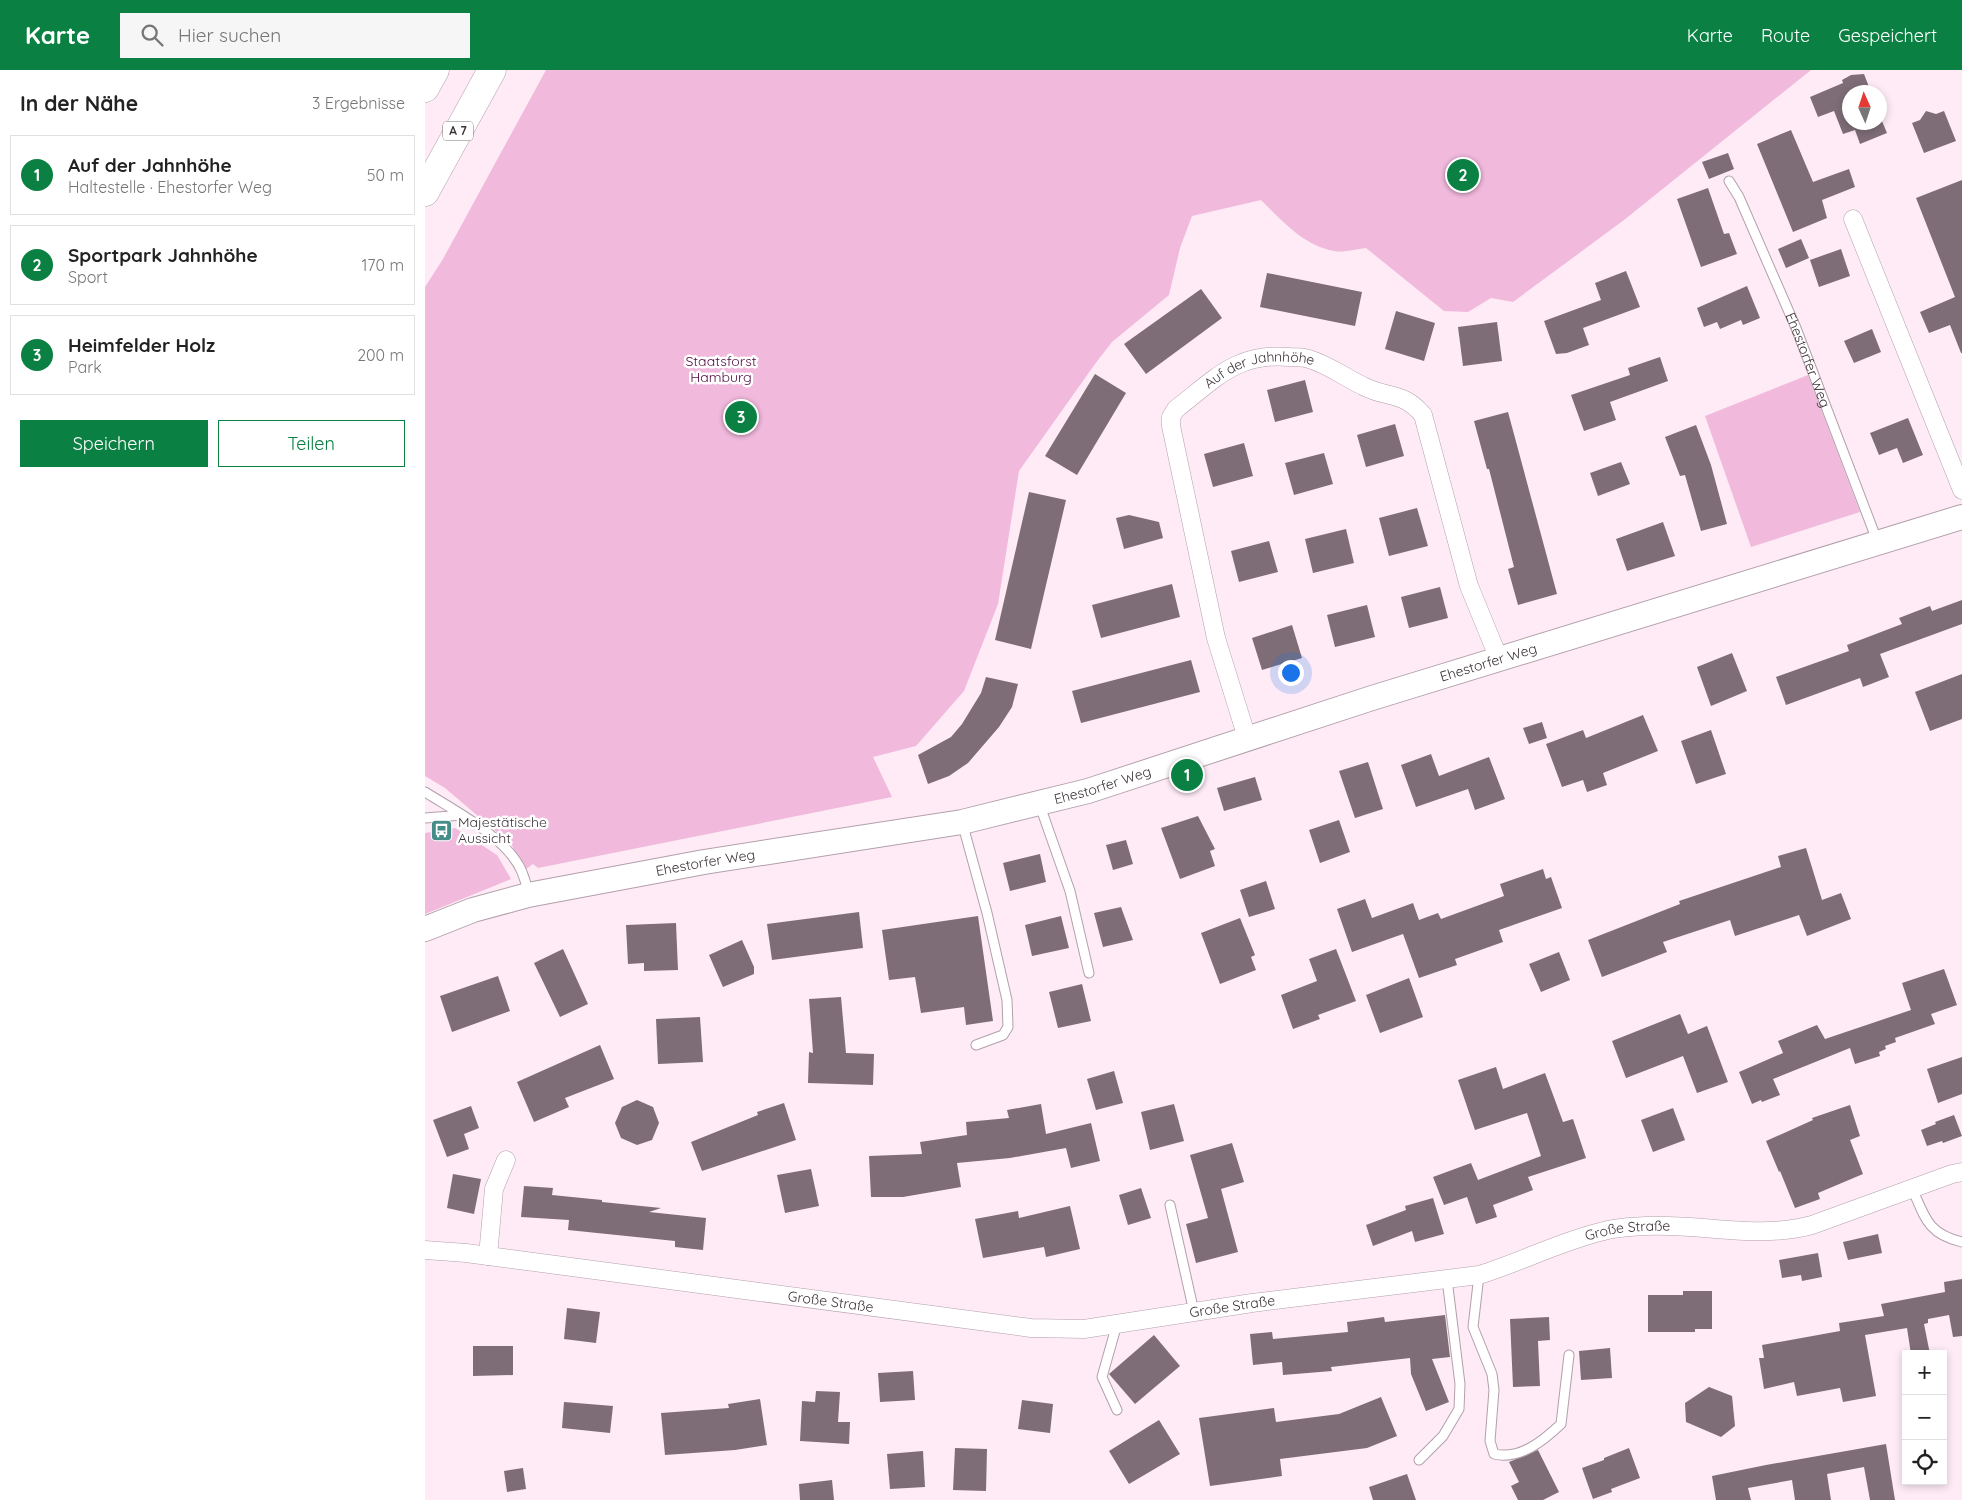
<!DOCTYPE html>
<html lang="de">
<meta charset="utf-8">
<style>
:root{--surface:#fff;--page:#f6f6f6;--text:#222;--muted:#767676;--line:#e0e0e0;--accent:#0b8043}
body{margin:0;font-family:Quicksand,sans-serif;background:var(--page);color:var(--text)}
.controls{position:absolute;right:15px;bottom:15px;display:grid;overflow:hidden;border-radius:0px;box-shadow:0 2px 8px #0003}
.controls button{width:45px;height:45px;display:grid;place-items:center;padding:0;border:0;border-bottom:1px solid var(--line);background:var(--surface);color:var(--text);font:25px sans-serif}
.compass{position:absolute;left:1417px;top:15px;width:45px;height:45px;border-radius:50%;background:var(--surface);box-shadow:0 2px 8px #0003;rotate:357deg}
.you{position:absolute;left:865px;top:602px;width:18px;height:18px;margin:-12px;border:4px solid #fff;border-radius:50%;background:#1a73e8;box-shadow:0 0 0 8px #1a73e833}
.badge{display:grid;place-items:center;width:32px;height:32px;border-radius:50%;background:var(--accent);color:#fff;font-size:16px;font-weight:700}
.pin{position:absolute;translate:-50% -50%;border:2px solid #fff;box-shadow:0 1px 5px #0006}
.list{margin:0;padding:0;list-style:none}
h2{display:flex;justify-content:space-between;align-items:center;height:65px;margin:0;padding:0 20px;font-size:21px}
h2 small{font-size:16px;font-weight:400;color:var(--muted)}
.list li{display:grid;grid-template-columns:32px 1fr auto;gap:15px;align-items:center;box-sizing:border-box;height:80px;margin:0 10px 10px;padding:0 10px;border:1px solid var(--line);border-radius:0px}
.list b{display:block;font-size:19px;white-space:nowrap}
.list p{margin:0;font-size:16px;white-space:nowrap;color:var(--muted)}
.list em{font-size:16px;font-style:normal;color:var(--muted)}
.actions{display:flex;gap:10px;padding:15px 20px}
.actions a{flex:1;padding:11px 0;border:1px solid var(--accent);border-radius:0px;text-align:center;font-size:18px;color:var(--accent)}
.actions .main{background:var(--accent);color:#fff}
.icon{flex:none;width:28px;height:28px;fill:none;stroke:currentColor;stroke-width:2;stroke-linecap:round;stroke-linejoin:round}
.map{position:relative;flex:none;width:1537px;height:1430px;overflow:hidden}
header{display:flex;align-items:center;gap:30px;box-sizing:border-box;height:70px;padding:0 25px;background:var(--accent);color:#fff}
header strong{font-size:24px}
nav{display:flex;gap:28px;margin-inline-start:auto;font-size:18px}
.search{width:350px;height:45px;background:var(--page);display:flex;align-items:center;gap:12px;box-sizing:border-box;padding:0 18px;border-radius:0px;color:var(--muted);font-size:19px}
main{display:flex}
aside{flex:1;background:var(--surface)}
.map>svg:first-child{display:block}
</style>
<header>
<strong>Karte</strong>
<div class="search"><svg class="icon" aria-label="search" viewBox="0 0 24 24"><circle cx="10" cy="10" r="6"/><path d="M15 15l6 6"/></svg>Hier suchen</div>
<nav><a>Karte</a><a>Route</a><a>Gespeichert</a></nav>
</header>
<main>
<aside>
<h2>In der Nähe<small>3 Ergebnisse</small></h2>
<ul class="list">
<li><span class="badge">1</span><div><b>Auf der Jahnhöhe</b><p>Haltestelle · Ehestorfer Weg</p></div><em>50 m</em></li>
<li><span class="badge">2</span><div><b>Sportpark Jahnhöhe</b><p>Sport</p></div><em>170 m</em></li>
<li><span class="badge">3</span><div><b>Heimfelder Holz</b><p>Park</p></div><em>200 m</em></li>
</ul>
<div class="actions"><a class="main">Speichern</a><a>Teilen</a></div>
</aside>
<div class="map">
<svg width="1537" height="1430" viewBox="0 0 1537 1430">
<rect width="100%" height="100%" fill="#feebf6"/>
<g fill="#f1b9dc">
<path d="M121 0H1386L1199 150 1088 232 1066 228 1043 242 1019 241 941 178C931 179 918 183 909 181 879 176 856 150 836 130L767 146 755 178 744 225 687 272 670 294 594 401 573 534 539 621 491 676 448 687 467 727 113 798 108 794 97 802 87 775 20 718 0 706V217L18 189Z"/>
<polygon points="1383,305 1435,442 1326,477 1280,346"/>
<polygon points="30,758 72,785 86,809 0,844 0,763"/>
</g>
<g fill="#7e6d77">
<polygon points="1439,4 1446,22 1424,22 1424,52 1454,52 1454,44 1462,63 1435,74 1430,60 1418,64 1409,41 1393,47 1385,27 1418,13 1417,10 1426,5"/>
<polygon points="1501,41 1511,44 1519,41 1531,71 1499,83 1487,53 1495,50"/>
<polygon points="1366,60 1388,112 1424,99 1430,117 1397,130 1402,148 1368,162 1332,74"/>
<polygon points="1303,83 1309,99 1284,109 1277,92"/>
<polygon points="1537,110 1537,283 1536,283 1525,255 1504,263 1495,242 1530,227 1491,128"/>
<polygon points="1283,118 1299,164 1304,163 1312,184 1276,197 1252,129"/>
<polygon points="1376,169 1384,188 1361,198 1353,179"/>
<polygon points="1416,179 1425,206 1394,217 1385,190"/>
<polygon points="1201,201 1215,237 1158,258 1164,275 1142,283 1131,284 1119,251 1176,230 1170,213"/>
<polygon points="842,203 937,222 930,256 835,237"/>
<polygon points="1322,216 1335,248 1318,255 1316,250 1295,259 1292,252 1279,257 1272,238"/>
<polygon points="776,219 797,248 721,304 699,274"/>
<polygon points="971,241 1010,253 999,291 960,279"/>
<polygon points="1072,252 1077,291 1038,296 1033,257"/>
<polygon points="1447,259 1456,282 1429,293 1419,271"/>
<polygon points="1235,287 1243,311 1185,332 1191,350 1159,361 1146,325 1205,305 1203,298"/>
<polygon points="670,304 701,323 652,405 620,386"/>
<polygon points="880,310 888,342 850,352 842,320"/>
<polygon points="1083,342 1132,524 1093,535 1083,499 1089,497 1064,399 1062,399 1049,351"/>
<polygon points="1483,348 1498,385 1478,393 1472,378 1454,385 1445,363"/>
<polygon points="970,354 979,386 941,397 932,365"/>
<polygon points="1271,355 1286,395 1302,454 1276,461 1260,405 1255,406 1240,367"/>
<polygon points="819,373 828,406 788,417 779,384"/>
<polygon points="899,383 908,414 869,425 860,393"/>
<polygon points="1196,392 1205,414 1173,426 1165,403"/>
<polygon points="604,422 641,430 606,579 570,570"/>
<polygon points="992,438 1003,476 964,486 954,448"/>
<polygon points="704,445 734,452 738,468 699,479 691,448"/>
<polygon points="1238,452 1250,486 1202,501 1191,469"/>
<polygon points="921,459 929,493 888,503 880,469"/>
<polygon points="844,471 853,502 814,512 806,481"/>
<polygon points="747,514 755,547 676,568 667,535"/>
<polygon points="1015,517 1023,548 984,558 976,527"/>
<polygon points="1537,530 1537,554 1455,584 1464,607 1438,617 1435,608 1361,635 1351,607 1424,581 1422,575 1477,554 1474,548 1505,536 1507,541"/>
<polygon points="942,535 950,567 910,577 902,545"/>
<polygon points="867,555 877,588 837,600 827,568"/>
<polygon points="1307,583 1322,621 1286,636 1272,597"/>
<polygon points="766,590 775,622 656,653 647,621"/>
<polygon points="1537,604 1537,649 1505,661 1490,622"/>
<polygon points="561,607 593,614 587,637 574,657 543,693 524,706 503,714 493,685 526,667 537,654 556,623"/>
<polygon points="1218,645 1233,681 1178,703 1182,715 1162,722 1158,710 1137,717 1121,674 1158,660 1161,668"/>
<polygon points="1117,652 1122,668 1104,674 1098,658"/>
<polygon points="1286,660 1301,704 1271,714 1256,671"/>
<polygon points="1006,684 1014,706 1064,687 1080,729 1050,740 1043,719 991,737 976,695"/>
<polygon points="943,692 958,739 930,748 914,701"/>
<polygon points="830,707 837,730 799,741 792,718"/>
<polygon points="773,746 790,779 785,781 790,796 755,809 736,758"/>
<polygon points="914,750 925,782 895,793 884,760"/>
<polygon points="701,770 708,794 688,800 681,775"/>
<polygon points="1381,778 1397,830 1416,823 1426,849 1382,866 1374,845 1310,866 1305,850 1238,872 1242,882 1177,907 1163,870 1255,834 1254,831 1356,797 1353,786"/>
<polygon points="615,784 621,812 585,821 578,793"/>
<polygon points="1118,799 1121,809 1126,807 1137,838 1074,860 1078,872 1030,889 1032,895 994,908 978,864 927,882 912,839 940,829 947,848 988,833 994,850 1013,843 1016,849 1079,826 1075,814"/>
<polygon points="841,811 850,839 824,847 815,820"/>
<polygon points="696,837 708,870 678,877 669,843"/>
<polygon points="434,842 438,878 347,890 342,854"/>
<polygon points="553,846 568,951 541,955 539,937 496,943 490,907 464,910 457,860"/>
<polygon points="636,846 644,878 607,886 600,855"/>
<polygon points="815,848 830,885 826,887 831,900 795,914 776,863"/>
<polygon points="251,853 253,900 219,901 219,893 203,894 201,855"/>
<polygon points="317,870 329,897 329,904 298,917 284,885"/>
<polygon points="138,879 163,934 135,947 109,893"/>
<polygon points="911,879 931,931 893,945 895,949 868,959 856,925 892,911 884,889"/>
<polygon points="1134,882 1145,910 1116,922 1104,894"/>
<polygon points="1519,899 1532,935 1506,944 1510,954 1470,968 1471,972 1460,976 1461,979 1454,982 1455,986 1430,994 1425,978 1348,1009 1355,1025 1337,1032 1336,1030 1327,1034 1314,1002 1358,983 1353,971 1392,955 1400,969 1486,940 1477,913"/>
<polygon points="73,906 85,941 27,962 15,926"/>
<polygon points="984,908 998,947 955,963 941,925"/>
<polygon points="657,914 666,951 633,958 624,922"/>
<polygon points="416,927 421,983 449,984 448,1015 383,1013 384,982 388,983 384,929"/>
<polygon points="1255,944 1263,964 1282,956 1303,1012 1272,1023 1258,986 1201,1008 1187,971"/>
<polygon points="275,947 278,992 233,994 231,949"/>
<polygon points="175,975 189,1009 140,1028 144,1037 109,1052 92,1012"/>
<polygon points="1537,987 1537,1024 1513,1033 1502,999"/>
<polygon points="1071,997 1078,1019 1120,1003 1138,1052 1148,1049 1161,1088 1103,1107 1108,1120 1068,1135 1072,1147 1051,1154 1042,1127 1019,1135 1008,1107 1046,1093 1053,1110 1116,1086 1102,1043 1050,1060 1033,1010"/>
<polygon points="689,1001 698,1033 671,1040 662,1009"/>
<polygon points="212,1030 228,1037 234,1053 227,1070 212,1075 196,1068 190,1053 197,1037"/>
<polygon points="359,1033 371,1070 277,1101 266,1072 333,1045 332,1042"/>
<polygon points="616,1034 621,1064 666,1053 675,1091 646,1098 641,1078 585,1088 532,1093 536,1117 478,1127 446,1127 444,1086 497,1084 495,1072 542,1065 541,1052 584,1048 582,1040"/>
<polygon points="749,1034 759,1071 725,1080 716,1042"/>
<polygon points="1425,1035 1435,1066 1425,1070 1438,1104 1393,1123 1395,1129 1370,1138 1355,1101 1354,1102 1341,1071 1388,1050 1387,1048"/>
<polygon points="46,1036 54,1058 39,1064 44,1079 22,1087 8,1050"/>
<polygon points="1248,1038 1260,1070 1228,1082 1216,1050"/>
<polygon points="1529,1045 1537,1066 1518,1073 1517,1071 1502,1076 1496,1060 1511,1054 1510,1052"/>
<polygon points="807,1073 819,1112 796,1119 813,1182 771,1193 761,1154 783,1148 765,1085"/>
<polygon points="386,1099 394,1136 360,1143 352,1105"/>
<polygon points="28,1104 56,1109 49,1144 22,1138"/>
<polygon points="99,1116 128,1118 127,1125 177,1130 177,1132 236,1138 224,1142 281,1148 278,1180 250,1177 250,1171 143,1160 144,1150 96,1147"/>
<polygon points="716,1118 726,1148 703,1155 694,1125"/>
<polygon points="1008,1128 1019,1164 990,1172 987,1161 948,1176 941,1155 981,1140 980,1136"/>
<polygon points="645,1136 655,1179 621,1187 619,1177 558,1188 550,1149 593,1141 594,1148"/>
<polygon points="1453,1164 1457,1183 1423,1190 1418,1172"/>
<polygon points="1393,1183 1397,1207 1377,1211 1376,1205 1357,1208 1354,1190"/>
<polygon points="1537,1209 1537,1266 1528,1267 1524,1245 1503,1249 1503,1253 1499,1254 1505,1284 1486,1284 1482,1258 1440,1265 1451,1326 1418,1332 1415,1318 1372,1326 1369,1312 1339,1319 1334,1288 1339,1288 1337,1275 1415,1261 1414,1253 1459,1246 1456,1234 1520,1222 1519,1212"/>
<polygon points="1258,1221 1287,1221 1287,1259 1270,1259 1270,1262 1223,1262 1223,1225 1258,1225"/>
<polygon points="142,1238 175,1242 171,1273 139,1269"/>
<polygon points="1020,1245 1025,1287 1007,1289 1024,1332 1001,1341 986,1304 985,1288 906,1297 907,1301 858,1305 857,1292 828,1295 825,1264 847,1262 848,1269 923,1262 922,1252 959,1247 960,1252"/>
<polygon points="1124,1247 1125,1270 1113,1271 1115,1316 1088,1317 1085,1249"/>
<polygon points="729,1265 755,1296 710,1334 684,1304"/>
<polygon points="48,1276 88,1276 88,1305 48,1306"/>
<polygon points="1185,1278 1187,1308 1156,1310 1154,1281"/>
<polygon points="488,1301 490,1330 455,1332 453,1303"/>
<polygon points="1284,1317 1307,1326 1310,1356 1296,1367 1261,1352 1260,1333"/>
<polygon points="391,1321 415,1322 413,1352 425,1352 424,1374 375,1371 377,1331 390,1332"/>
<polygon points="956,1327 972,1366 942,1378 855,1389 857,1406 785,1416 774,1348 849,1338 851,1352 914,1344"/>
<polygon points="335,1329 342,1375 310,1380 240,1385 236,1343 304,1338 303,1334"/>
<polygon points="597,1330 628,1334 625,1363 593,1359"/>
<polygon points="139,1332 188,1336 185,1363 137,1358"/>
<polygon points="734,1350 755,1384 704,1414 684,1381"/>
<polygon points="1461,1374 1470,1430 1445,1430 1439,1397 1402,1404 1406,1430 1370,1430 1367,1410 1323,1418 1326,1430 1291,1430 1287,1406 1341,1395"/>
<polygon points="530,1378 562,1379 561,1421 528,1420"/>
<polygon points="1204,1378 1215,1408 1186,1419 1187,1422 1168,1429 1157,1398 1179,1390 1179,1388"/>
<polygon points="1113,1380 1134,1422 1118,1430 1093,1430 1086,1416 1094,1412 1084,1392"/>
<polygon points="498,1381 500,1417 465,1419 462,1384"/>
<polygon points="98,1398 101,1419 82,1422 79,1401"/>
<polygon points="982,1404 991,1430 948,1430 944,1417"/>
<polygon points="407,1410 409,1430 375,1430 374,1414"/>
</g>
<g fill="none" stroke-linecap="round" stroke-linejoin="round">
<defs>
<g id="service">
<path id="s1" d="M1304 111 1314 127 1371 258 1453 473"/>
<path d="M0 722C30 741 83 768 97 802 100 809 102 817 103 824"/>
<polyline points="614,733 645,821 664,903"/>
<polyline points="0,748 37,745"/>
<polyline points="537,752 562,843 582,930 583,957 578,965 551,975"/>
<path d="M1487 1118C1500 1148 1503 1164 1537 1172"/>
<polyline points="745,1135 769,1242"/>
<path d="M1054 1205 1048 1257 1067 1304 1069 1320 1065 1371 1069 1384C1095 1390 1118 1371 1136 1354L1144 1285"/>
<polyline points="692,1340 677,1307 692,1254"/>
<polyline points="994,1390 1018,1366 1034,1339 1035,1314 1022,1209"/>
</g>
<g id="minor">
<polyline points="1428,149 1537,420"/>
<path id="s2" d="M822 668 791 568 746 356V347L751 339C790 309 812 282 865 287 871 287 878 287 884 289 904 295 919 307 938 316 963 329 978 321 998 345L1044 516 1074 589"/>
<path id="s3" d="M0 1180 41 1183 606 1258 659 1259 827 1233 1054 1205C1096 1192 1136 1171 1179 1161 1192 1157 1207 1157 1221 1156 1276 1153 1332 1170 1387 1155L1527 1104 1537 1102"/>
<polyline points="63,1186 69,1119 81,1090"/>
</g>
<g id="secondary">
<path id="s4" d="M0 859 48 840 103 825 279 792 537 752 663 721 947 628 1537 447"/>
</g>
<g id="motorway">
<polyline points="0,18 10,0"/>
<polyline points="0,122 67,0"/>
</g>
</defs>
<use href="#service" stroke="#b2a0ab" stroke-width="11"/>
<use href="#minor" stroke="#b2a0ab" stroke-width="19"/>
<use href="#secondary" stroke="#b2a0ab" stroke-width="26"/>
<use href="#motorway" stroke="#b2a0ab" stroke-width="29"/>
<use href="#service" stroke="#fff" stroke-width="9"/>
<use href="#minor" stroke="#fff" stroke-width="18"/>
<use href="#secondary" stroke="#fff" stroke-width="24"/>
<use href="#motorway" stroke="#fff" stroke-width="28"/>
</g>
<defs>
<symbol id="bus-square" viewBox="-11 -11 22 22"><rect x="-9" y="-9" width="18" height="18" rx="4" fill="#468d89" stroke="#fff"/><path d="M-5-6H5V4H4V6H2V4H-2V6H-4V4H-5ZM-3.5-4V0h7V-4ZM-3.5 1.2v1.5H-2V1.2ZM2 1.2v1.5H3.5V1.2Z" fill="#fff"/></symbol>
</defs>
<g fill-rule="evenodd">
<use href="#bus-square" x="4" y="748" width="25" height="25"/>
</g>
<g text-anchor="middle" stroke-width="5" stroke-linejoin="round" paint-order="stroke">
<rect fill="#fff" stroke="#767174" stroke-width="1" x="18" y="51.5" width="30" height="19" rx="4"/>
<g font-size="12" font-weight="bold" fill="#3c3439">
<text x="33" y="65">A 7</text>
</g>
<g font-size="14" fill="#3c3439" stroke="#fff">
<text dy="5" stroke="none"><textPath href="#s1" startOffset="196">Ehestorfer Weg</textPath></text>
<text dy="5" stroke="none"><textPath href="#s2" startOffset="436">Auf der Jahnhöhe</textPath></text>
<text dy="5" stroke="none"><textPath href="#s4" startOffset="1099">Ehestorfer Weg</textPath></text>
<text dy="5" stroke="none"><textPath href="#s4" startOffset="694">Ehestorfer Weg</textPath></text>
<text dy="5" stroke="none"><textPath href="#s4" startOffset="289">Ehestorfer Weg</textPath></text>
<text dy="5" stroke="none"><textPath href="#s3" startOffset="1219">Große Straße</textPath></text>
<text dy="5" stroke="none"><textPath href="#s3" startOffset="409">Große Straße</textPath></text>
<text dy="5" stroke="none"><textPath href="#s3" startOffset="814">Große Straße</textPath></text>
</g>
<g font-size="14" fill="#4e093d" stroke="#fff">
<text x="296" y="296">Staatsforst<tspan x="296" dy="16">Hamburg</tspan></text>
</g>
<g font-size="14" fill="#3c3439" stroke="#fff" text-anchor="start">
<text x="33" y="757">Majestätische<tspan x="33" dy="16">Aussicht</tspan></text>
</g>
</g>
</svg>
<div class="controls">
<button>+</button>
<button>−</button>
<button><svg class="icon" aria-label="locate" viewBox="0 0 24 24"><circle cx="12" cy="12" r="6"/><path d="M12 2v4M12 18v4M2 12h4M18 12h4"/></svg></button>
</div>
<svg class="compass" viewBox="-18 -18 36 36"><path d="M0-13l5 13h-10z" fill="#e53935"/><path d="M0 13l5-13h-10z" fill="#767676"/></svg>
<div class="you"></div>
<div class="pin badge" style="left:762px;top:705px">1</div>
<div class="pin badge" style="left:1038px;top:105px">2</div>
<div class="pin badge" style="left:316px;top:347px">3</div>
</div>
</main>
